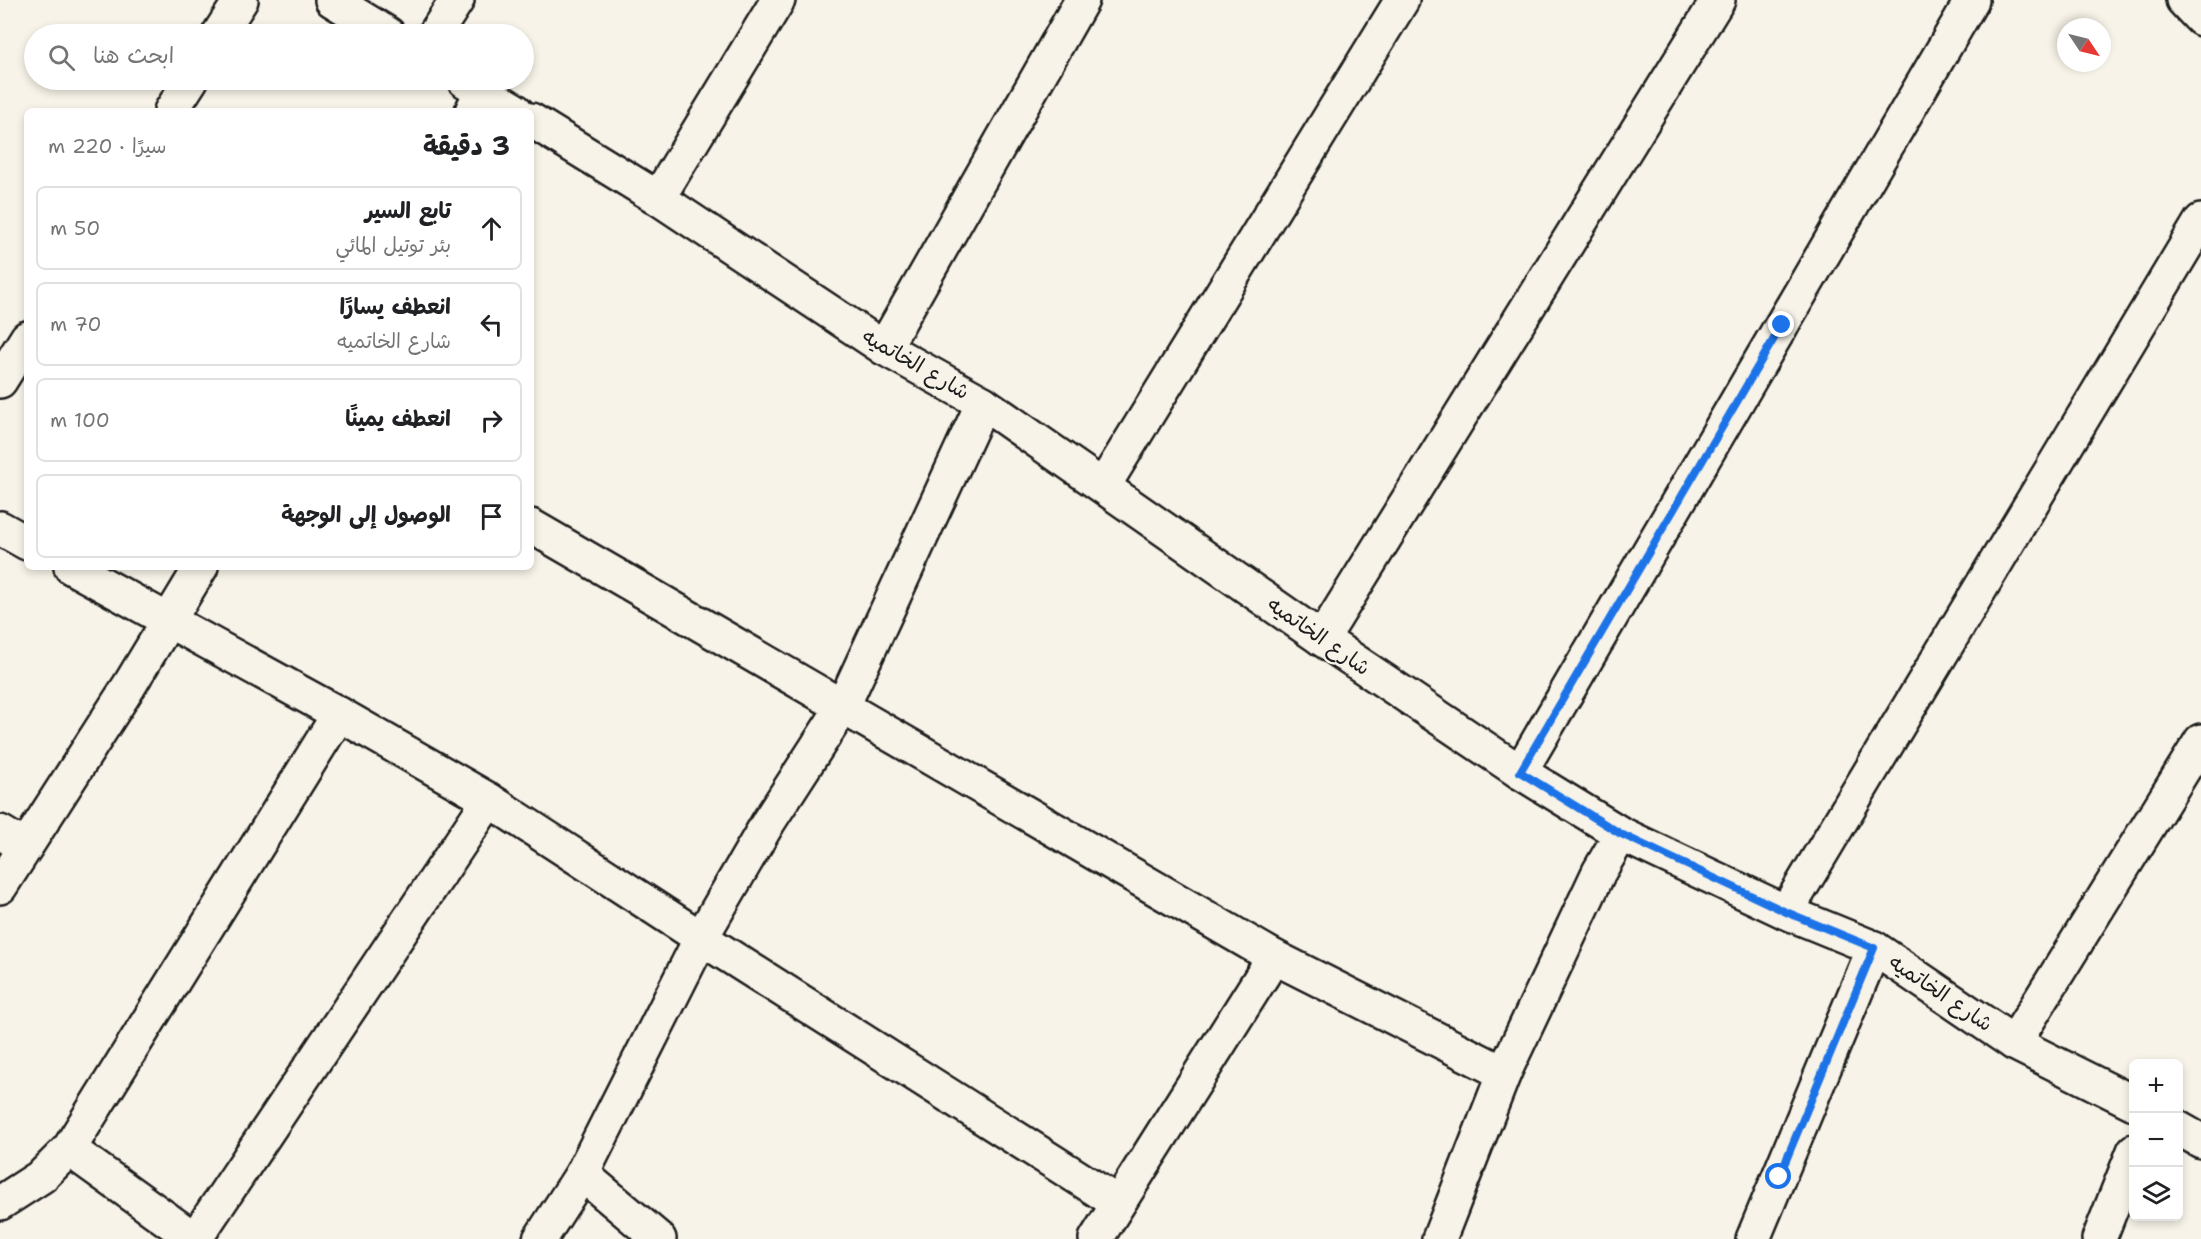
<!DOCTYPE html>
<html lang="ar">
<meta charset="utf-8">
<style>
:root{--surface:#fff;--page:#f6f6f6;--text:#202124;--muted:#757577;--line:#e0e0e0}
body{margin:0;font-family:"Shantell Sans","Playpen Sans Arabic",sans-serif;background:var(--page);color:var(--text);direction:rtl}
.controls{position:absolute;right:18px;bottom:18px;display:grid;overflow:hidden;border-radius:9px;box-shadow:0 3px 9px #0003}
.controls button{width:54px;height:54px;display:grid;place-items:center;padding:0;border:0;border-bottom:2px solid var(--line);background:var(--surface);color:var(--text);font:30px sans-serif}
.compass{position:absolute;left:2057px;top:18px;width:54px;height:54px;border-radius:50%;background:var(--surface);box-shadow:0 3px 9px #0003;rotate:125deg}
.stop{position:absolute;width:18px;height:18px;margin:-14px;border:4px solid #1a73e8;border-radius:50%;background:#fff}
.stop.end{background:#1a73e8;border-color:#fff;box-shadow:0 2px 6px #0008}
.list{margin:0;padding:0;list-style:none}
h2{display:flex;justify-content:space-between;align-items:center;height:78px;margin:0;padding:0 24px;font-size:26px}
h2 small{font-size:20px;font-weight:400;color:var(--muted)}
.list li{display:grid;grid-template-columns:39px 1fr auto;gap:18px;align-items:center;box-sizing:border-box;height:84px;margin:0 12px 12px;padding:0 12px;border:2px solid var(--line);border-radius:9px}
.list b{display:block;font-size:22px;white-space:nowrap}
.list p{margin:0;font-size:20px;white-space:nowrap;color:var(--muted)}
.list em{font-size:20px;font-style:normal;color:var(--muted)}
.icon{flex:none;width:33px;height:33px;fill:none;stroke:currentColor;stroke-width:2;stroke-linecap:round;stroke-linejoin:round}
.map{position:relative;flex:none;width:2201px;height:1239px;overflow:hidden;direction:ltr}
.search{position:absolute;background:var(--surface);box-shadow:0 3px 9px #0003;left:24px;top:24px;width:510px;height:66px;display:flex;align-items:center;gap:15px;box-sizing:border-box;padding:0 21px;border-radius:33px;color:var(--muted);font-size:22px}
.panel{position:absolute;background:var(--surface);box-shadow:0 3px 9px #0003;left:24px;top:108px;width:510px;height:462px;border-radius:9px;direction:rtl}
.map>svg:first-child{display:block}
</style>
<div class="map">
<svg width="2201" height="1239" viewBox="0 0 2201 1239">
<rect width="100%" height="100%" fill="#f7f3e8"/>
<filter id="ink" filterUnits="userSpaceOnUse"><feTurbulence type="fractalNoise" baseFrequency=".0167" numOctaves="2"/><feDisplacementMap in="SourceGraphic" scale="12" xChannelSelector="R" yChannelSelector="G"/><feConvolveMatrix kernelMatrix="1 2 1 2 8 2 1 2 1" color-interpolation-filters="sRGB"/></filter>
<g filter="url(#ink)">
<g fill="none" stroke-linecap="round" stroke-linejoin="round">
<defs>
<g id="street">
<polyline points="2183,0 2201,19"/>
<polyline points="219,34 241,0"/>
<polyline points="435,34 457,0"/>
<polyline points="171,111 191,80"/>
<polyline points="472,111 482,90"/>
<polyline points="658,198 778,0"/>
<polyline points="884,348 1082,0"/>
<polyline points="0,381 27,338"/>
<polyline points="1104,485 1402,0"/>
<polyline points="531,526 1274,957 1504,1073"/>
<polyline points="0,528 27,543"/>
<polyline points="71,567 339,714 489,800 701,938 1118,1203"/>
<polyline points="1322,639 1718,0"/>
<polyline points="1520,772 1972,0"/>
<polyline points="0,832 25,847"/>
<polyline points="0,887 129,686 201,567"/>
<polyline points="1786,912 2201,221"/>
<polyline points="2014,1043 2201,741"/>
<polyline points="69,1149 339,714"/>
<polyline points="582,1174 659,1239"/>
<polyline points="0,1203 42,1176 69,1149 194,1239"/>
<polyline points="195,1239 489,800"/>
<polyline points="540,1239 582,1174 701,938 769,821 842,708 983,403"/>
<polyline points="1096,1239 1274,957"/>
<polyline points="1439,1239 1504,1073 1599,872 1621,834"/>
<polyline points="1753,1239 1874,948"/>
<polyline points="2099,1239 2134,1151"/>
</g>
<g id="secondary">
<polyline points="332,0 388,34"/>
<polyline points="464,80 516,111"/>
<polyline points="531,120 658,198 884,348 983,403 1322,639 1520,772 1621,834 1786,912 1874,948 2014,1043 2134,1103"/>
<polyline points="2178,1128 2201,1141"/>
</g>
</defs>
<use href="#street" stroke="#1c1c1c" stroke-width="38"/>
<use href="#secondary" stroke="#1c1c1c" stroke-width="38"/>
<use href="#street" stroke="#f7f3e8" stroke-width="33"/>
<use href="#secondary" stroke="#f7f3e8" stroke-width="33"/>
</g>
</g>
<g fill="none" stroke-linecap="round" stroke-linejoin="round" filter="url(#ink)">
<polyline stroke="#1a73e8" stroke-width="8" points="1779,1177 1874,948 1786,912 1621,834 1520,772 1782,325"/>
</g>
<g text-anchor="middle" stroke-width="4.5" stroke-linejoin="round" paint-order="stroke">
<g font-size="21" fill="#1c1c1c" stroke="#f7f3e8">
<text transform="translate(916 364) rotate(30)" y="7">شارع الخاتميه</text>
<text transform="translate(1319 636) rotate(35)" y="7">شارع الخاتميه</text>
<text transform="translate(1941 993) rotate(34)" y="7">شارع الخاتميه</text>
</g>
</g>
</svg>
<div class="controls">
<button>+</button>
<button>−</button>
<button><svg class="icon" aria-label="layers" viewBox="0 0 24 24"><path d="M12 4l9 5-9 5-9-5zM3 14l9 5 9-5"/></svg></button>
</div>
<svg class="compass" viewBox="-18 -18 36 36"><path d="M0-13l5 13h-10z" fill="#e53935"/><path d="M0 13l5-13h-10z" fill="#757577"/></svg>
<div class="stop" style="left:1779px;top:1177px"></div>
<div class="stop end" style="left:1782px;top:325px"></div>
<div class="search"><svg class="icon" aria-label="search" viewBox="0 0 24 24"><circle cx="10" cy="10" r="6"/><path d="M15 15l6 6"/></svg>ابحث هنا</div>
<section class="panel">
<h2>3 دقيقة<small>سيرًا · 220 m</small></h2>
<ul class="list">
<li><svg class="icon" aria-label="ahead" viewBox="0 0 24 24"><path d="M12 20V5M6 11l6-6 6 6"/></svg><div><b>تابع السير</b><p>بئر توتيل المائي</p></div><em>50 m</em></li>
<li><svg class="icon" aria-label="left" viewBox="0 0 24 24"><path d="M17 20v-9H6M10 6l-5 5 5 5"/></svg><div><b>انعطف يسارًا</b><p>شارع الخاتميه</p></div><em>70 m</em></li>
<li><svg class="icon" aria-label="right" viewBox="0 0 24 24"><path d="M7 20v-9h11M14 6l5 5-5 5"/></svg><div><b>انعطف يمينًا</b></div><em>100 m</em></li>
<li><svg class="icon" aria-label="arrive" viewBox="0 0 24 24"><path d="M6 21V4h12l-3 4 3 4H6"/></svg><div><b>الوصول إلى الوجهة</b></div></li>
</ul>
</section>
</div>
